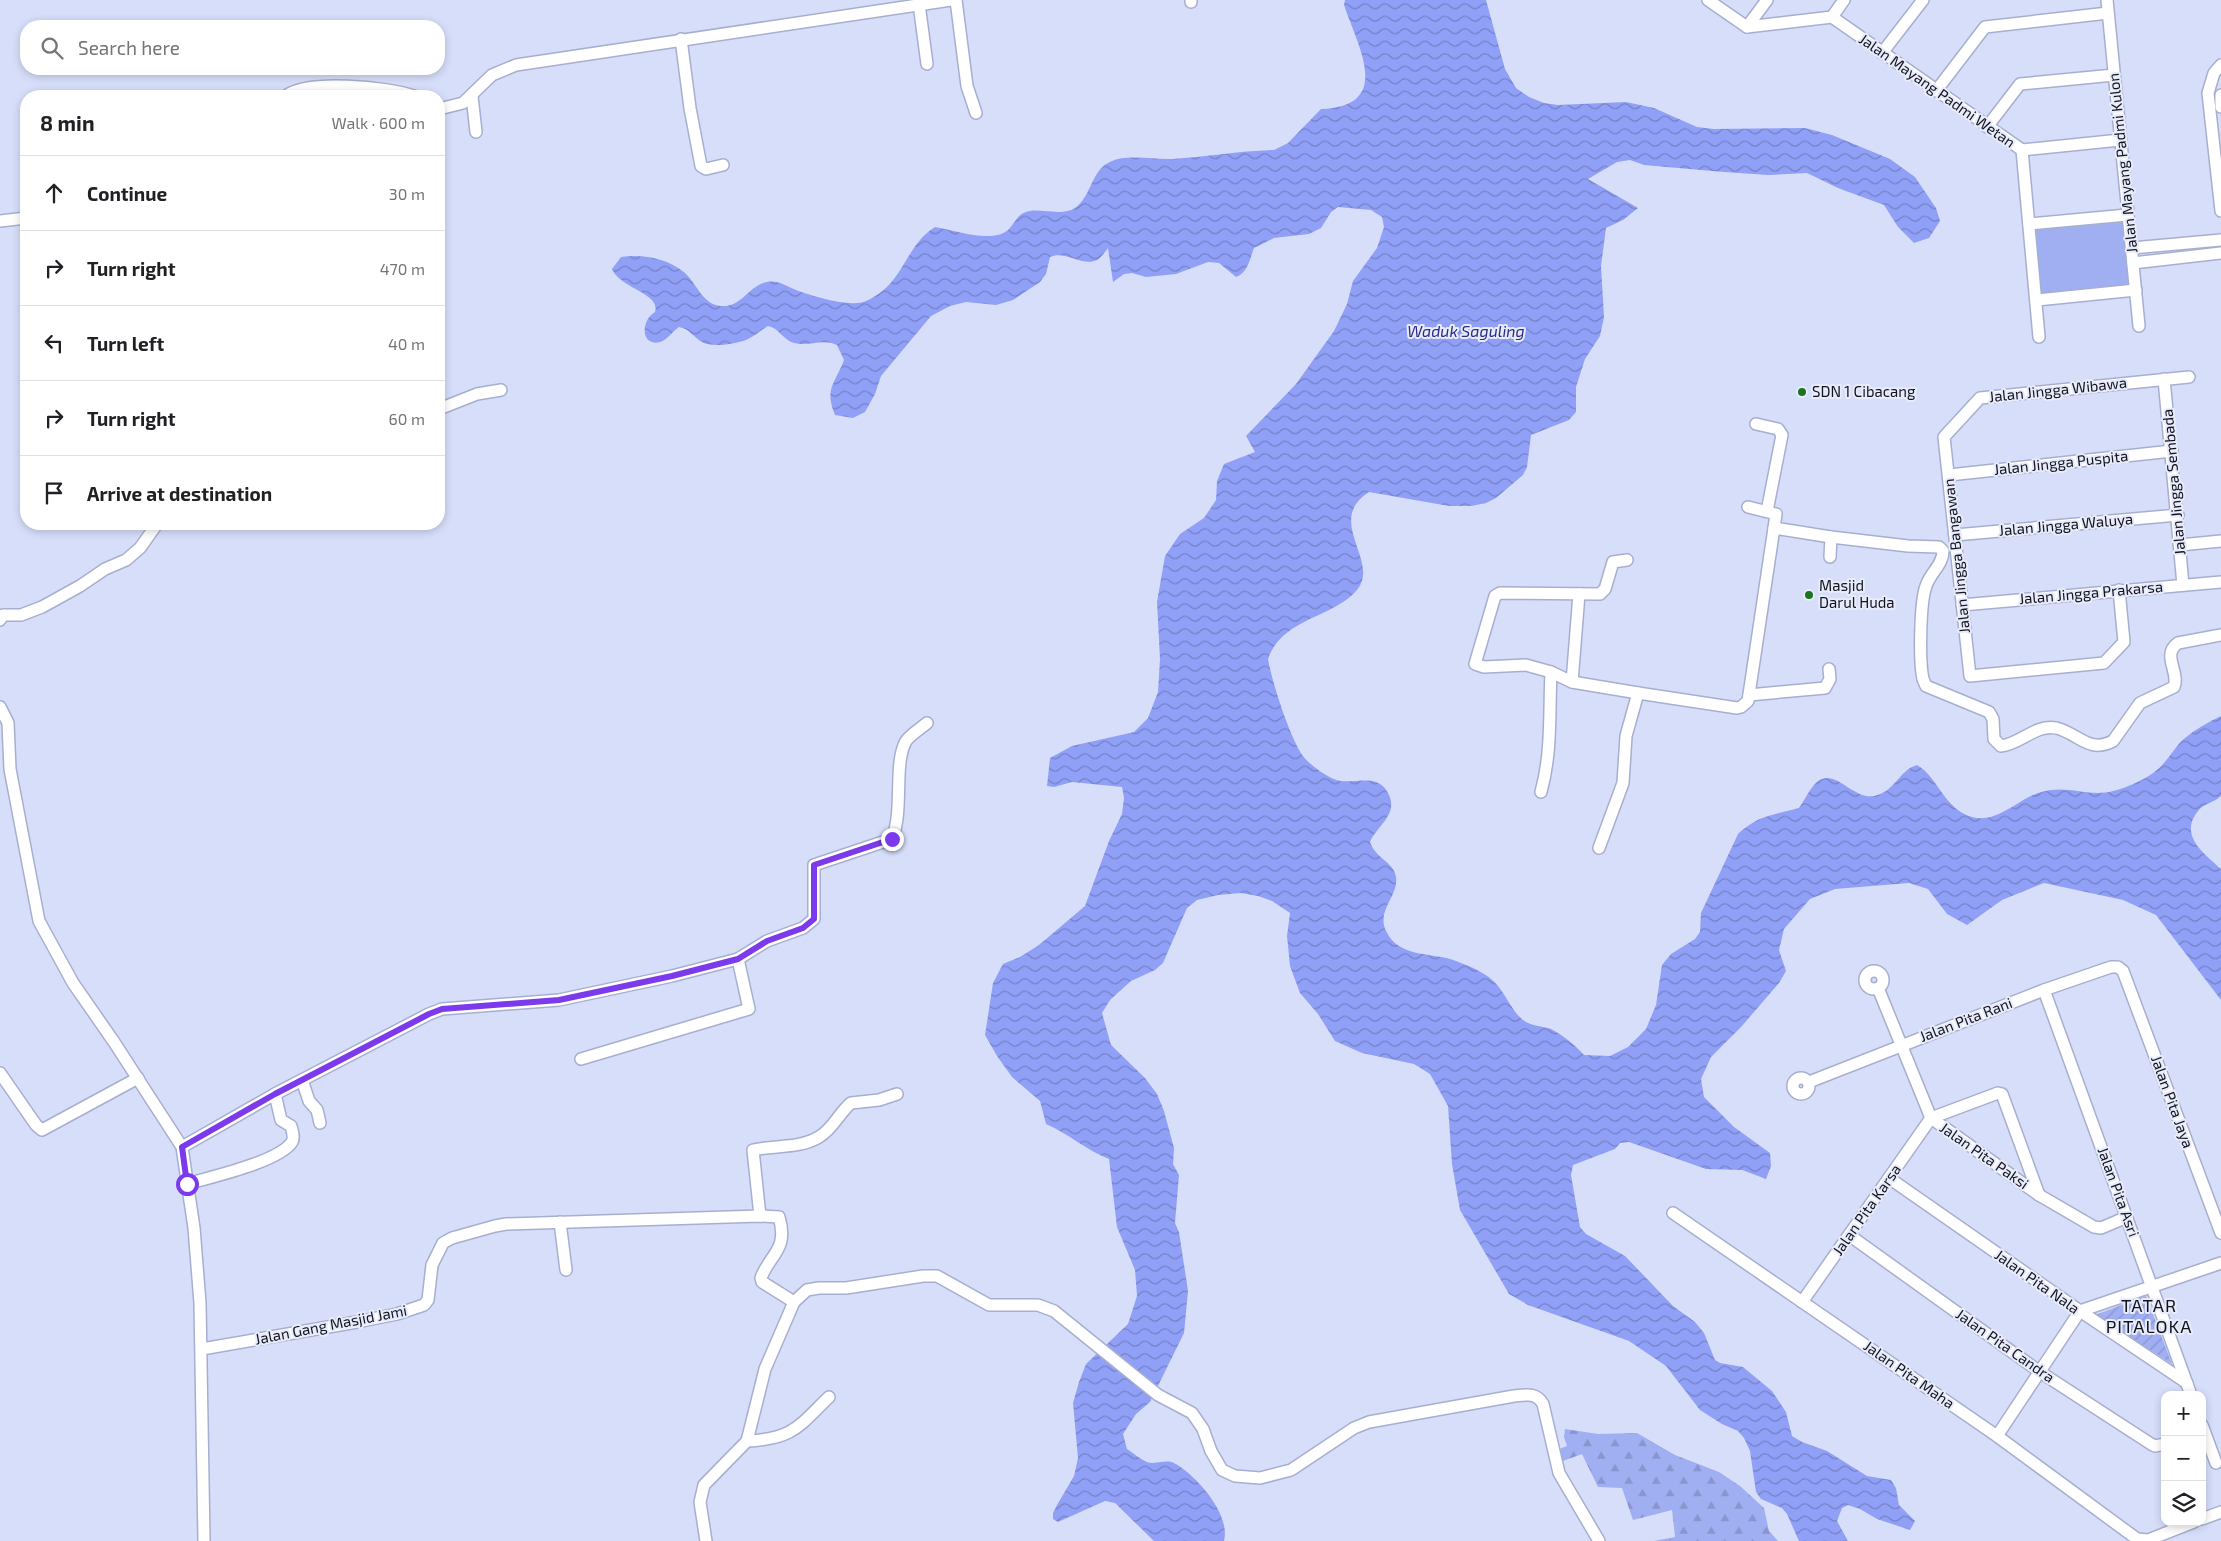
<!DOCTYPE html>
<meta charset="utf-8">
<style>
:root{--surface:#fff;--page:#f2f2f2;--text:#202124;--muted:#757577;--line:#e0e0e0}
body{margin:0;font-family:"Exo 2",sans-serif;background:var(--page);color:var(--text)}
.controls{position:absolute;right:15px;bottom:15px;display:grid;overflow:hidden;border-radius:10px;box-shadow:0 2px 8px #0003}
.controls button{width:45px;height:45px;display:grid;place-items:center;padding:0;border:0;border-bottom:1px solid var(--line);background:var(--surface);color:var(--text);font:25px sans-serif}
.stop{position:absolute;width:15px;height:15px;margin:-11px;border:4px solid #7c3aed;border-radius:50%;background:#fff}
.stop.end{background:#7c3aed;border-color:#fff;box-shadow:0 1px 5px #0008}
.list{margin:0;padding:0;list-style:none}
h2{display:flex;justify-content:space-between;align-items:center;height:65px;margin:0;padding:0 20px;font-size:21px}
h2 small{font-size:16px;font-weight:400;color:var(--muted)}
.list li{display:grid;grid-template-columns:32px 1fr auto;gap:15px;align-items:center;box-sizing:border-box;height:75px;padding:0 20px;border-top:1px solid var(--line)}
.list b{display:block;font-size:19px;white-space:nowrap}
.list em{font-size:16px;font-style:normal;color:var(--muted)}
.icon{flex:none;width:28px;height:28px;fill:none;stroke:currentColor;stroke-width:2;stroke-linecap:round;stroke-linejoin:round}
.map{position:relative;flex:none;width:2221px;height:1541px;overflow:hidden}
.search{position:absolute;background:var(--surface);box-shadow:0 2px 8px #0003;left:20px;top:20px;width:425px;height:55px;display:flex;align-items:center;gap:12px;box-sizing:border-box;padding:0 18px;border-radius:20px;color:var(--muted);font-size:19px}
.panel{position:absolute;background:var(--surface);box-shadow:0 2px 8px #0003;left:20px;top:90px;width:425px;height:440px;border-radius:20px}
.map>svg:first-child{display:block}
</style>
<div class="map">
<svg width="2221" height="1541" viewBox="0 0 2221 1541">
<defs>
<pattern id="forest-firs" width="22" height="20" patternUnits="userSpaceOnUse" patternTransform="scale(1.25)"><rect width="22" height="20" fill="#a0aef2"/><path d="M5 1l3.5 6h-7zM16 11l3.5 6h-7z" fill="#8995cf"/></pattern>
<pattern id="garden-furrows" width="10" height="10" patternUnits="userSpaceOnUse" patternTransform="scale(1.25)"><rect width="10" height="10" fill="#a0aef2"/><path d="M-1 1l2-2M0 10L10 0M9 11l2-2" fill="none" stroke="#8995cf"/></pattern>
<pattern id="water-waves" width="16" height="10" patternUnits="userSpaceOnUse" patternTransform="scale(1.25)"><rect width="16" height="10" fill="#90a0f7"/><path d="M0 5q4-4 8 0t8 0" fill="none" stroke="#7481c7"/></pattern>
</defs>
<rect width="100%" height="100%" fill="#d7defa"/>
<polygon fill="#a0aef2" points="2123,220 2130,285 2039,295 2032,230"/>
<polygon fill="url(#forest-firs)" points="1565,1429 1598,1434 1637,1433 1675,1455 1719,1472 1740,1486 1764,1508 1769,1531 1778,1541 1654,1541 1675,1537 1672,1510 1633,1520 1622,1488 1598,1487 1582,1454 1563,1461 1559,1449 1567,1446 1564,1437"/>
<polygon fill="url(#garden-furrows)" points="2146,1296 2172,1364 2095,1315"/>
<path fill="url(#water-waves)" d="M1345 0H1486L1505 69 1516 88 1529 97 1544 103 1558 105 1626 102 1654 108 1697 127 1714 129 1805 128 1832 135 1890 159 1915 177 1936 208 1940 221 1929 238 1914 243 1898 227 1884 205 1838 188 1807 173 1768 175 1724 172 1644 165 1630 160 1617 162 1588 179 1638 208 1623 220 1606 228 1601 266 1604 317 1600 336 1585 359 1576 387V412L1569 420 1531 435 1527 467 1523 475 1496 498 1486 503 1471 506H1449L1369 492C1324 521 1381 561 1357 590 1332 619 1283 617 1268 659 1272 682 1290 738 1303 756 1309 764 1324 775 1334 779 1352 787 1378 770 1389 795 1398 815 1377 826 1370 842 1375 858 1394 862 1396 877 1399 896 1376 910 1386 931 1399 959 1435 952 1456 961 1471 967 1488 973 1498 986 1507 997 1512 1011 1523 1020 1531 1026 1542 1026 1551 1029 1563 1035 1575 1045 1584 1055L1610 1056 1628 1047 1646 1029 1656 1005 1662 965 1671 954 1695 939 1700 932 1701 913 1738 834C1758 815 1774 815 1799 808 1804 801 1808 792 1814 785 1833 763 1851 800 1874 796 1895 792 1899 770 1917 765 1938 777 1944 809 1972 817 1996 824 2016 801 2038 793 2066 783 2089 798 2113 791 2129 787 2152 777 2163 764 2171 756 2176 745 2185 738 2196 729 2208 722 2221 716V796C2215 802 2203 804 2198 811 2178 836 2205 854 2221 869V1000L2156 915 2123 900 2044 883 2002 900 1967 925 1947 914 1928 889 1909 883 1835 889 1810 899 1784 929 1779 950 1786 971 1779 983 1741 1027 1711 1057 1701 1079 1704 1097 1734 1127 1770 1153 1771 1166 1766 1179 1742 1170 1706 1169 1629 1142 1620 1143 1615 1149 1573 1165 1571 1175 1580 1227 1586 1234 1625 1256 1673 1306 1695 1322 1704 1333 1715 1360 1720 1363 1743 1367 1772 1391 1786 1412 1792 1436 1802 1442 1827 1451 1867 1476 1891 1480 1896 1488 1899 1505 1915 1521 1910 1530 1877 1519 1860 1509 1848 1505 1842 1508 1837 1521 1848 1541H1799L1787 1514 1782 1508 1761 1499 1756 1492 1750 1451 1744 1438 1738 1431 1722 1424 1700 1410 1666 1366 1629 1341 1528 1305 1509 1294 1460 1210 1452 1164 1448 1106 1430 1074 1414 1064 1362 1053 1335 1041 1318 1014 1300 993 1290 966 1287 936 1290 913 1272 901 1258 896 1241 893 1218 895 1197 900 1187 908 1163 963 1155 970 1131 981 1110 1000 1102 1013 1111 1045 1145 1078 1157 1094 1164 1111 1174 1148 1173 1164 1179 1175 1175 1223 1179 1232 1188 1291 1184 1333 1150 1402 1136 1414 1123 1434 1127 1449C1133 1453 1140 1459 1147 1462 1155 1465 1166 1459 1174 1463 1196 1475 1231 1514 1224 1541H1154L1115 1503 1105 1501 1058 1522 1053 1519V1513L1057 1505 1074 1476 1078 1458 1073 1403 1079 1382 1086 1364 1128 1324 1137 1296 1135 1270 1117 1227 1109 1159C1086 1150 1069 1134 1046 1124L1040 1101 1012 1077 997 1056 985 1035 993 983 1003 964 1020 957 1039 945 1085 906 1109 841 1122 814 1124 798 1122 787 1072 782 1054 787 1047 786 1050 758 1072 746 1134 732 1148 718 1158 692 1160 659 1157 602 1165 556 1180 534 1204 518 1216 500 1217 481 1224 464 1255 452 1246 436 1296 384 1334 331 1347 304 1353 281 1377 248 1384 227 1382 217 1371 210 1338 207 1331 212 1321 228 1309 234 1274 238 1254 248C1250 258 1248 273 1236 277L1219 263 1208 262 1176 274 1146 277 1132 273 1124 274 1113 282 1108 248C1105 252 1101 258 1097 260 1082 267 1065 250 1050 257L1046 274 1040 282 1013 300 996 305 966 302 950 306 931 316 881 376 875 394 865 412 853 418 835 415C824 388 835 384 844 360L837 345C822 338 809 347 794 343 783 340 779 328 768 326 761 330 755 336 748 339 737 344 712 348 702 342 693 337 690 329 679 327 673 331 667 340 660 342 641 347 640 321 655 312 661 293 619 288 612 269L621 257C643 254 667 258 685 273 697 284 703 305 721 306 741 308 749 285 767 282 778 280 786 286 796 290 812 296 850 308 866 301 905 284 904 246 935 227 954 230 992 244 1008 230 1016 222 1017 213 1030 211 1043 209 1063 216 1075 208 1091 197 1091 172 1108 163 1125 153 1153 160 1172 159 1206 157 1240 151 1274 150L1288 143 1321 109C1394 106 1358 47 1344 5Z"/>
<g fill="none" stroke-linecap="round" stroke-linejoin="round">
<defs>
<g id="minor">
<polyline points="956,0 967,86 976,113"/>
<polyline points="1191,0 1191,2"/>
<polyline points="1708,0 1747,27 1832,17 2022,150 2039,337"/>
<polyline points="2107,0 2139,326"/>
<polyline points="919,4 927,64"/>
<polyline points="1832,17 1844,0"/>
<polyline points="1747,27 1767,0"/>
<polyline points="681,39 690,108 701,166 706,169 723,165"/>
<polyline points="1882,53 1923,0"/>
<polyline points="2221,65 2214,73 2208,93 2221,211"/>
<polyline points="1936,91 1985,27 2108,13"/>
<polyline points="2221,95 2221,107"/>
<path d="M286 96C307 79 388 87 414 96"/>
<polyline points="472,96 476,132"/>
<polyline points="439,109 463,103 492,75 516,65 951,0"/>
<polyline points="1987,127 2020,84 2114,75"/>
<polyline points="2022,150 2120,140"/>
<polyline points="0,221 26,218"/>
<polyline points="2029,224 2127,215"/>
<polyline points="2132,248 2221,240"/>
<polyline points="2133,263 2221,253"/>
<polyline points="2037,300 2136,290"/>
<polyline points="2164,379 2183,585"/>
<polyline points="439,409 477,394 501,390"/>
<polyline points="1756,424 1778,429 1782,435 1767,511"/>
<polyline points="1949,475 2172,451"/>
<polyline points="1748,507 1776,514 1774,528"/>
<polyline points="1955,535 2178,515"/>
<polyline points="2180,545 2221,541"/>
<polyline points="1830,557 1831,537"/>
<polyline points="2119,590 2124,642 2104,663 1970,676 1944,437 1980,398 2189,377"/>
<polyline points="1962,605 2221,582"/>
<polyline points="0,620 3,615 21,615 42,607 80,586 105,569 126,560 140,548 157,524"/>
<polyline points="1551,672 1526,665 1484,667 1475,664 1495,596 1500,593 1600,594 1605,589 1613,562 1627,560"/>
<polyline points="1572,682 1579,594"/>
<polyline points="1749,695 1825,688 1830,679 1829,669"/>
<polyline points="0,707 8,723 10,769 39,921 73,983 114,1042 182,1147 194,1228 200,1303 204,1541"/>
<path d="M1541 792C1552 752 1549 713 1551 672L1572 682 1638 693"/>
<path d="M1599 848 1623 783 1626 736 1638 693 1737 708 1741 707 1748 701 1774 528 1831 537 1908 546 1939 547 1943 551C1943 565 1930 573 1926 586 1920 602 1919 661 1923 679L1926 686 1989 712 1993 719 1994 739 2001 746C2020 744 2036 724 2056 728 2078 733 2089 754 2113 741L2140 703 2174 687C2180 672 2161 655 2178 643L2221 635"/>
<path d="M738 959 767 941 803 928 814 919V865L892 839C904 810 893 764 906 741 910 735 921 728 927 723"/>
<circle cx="1874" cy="980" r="9"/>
<polyline points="1878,988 1931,1118"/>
<polyline points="2044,990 2191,1395"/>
<polyline points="0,1073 36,1125 42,1130 138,1078"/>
<circle cx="1801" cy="1086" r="8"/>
<polyline points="302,1080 309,1101 317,1110 320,1123"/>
<polyline points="1809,1082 2044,990 2111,967 2118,967 2123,971 2221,1233"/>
<polyline points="1931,1118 2039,1195 2094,1227 2101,1228 2127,1217"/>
<polyline points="1931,1118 1998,1093 2002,1094 2039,1195"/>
<polyline points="182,1147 275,1094 429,1014 442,1009 559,1000 672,976 738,959 749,1009 581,1059"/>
<polyline points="1889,1178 2080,1311 2187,1383"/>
<path d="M187 1184C210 1177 279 1162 292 1142 295 1137 292 1131 291 1126L281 1120 275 1094"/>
<polyline points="1673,1213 1997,1436 2137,1539 2148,1540 2194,1522"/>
<path d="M760 1216 753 1150C774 1145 799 1149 819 1137 833 1129 839 1113 851 1103L879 1100 897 1094"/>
<polyline points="560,1222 566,1270"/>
<polyline points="1849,1235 2040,1372 2151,1444 2155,1446 2165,1444"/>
<polyline points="1802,1302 1931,1118"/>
<path d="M202 1349 357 1322 397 1314 424 1305 428 1300 432 1265 443 1243 452 1238 495 1226 506 1224 760 1216 779 1217C789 1250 769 1255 761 1278L762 1282 794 1302"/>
<polyline points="2202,1425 2216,1463"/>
<polyline points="1997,1436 2080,1311 2221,1263"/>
<path d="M747 1441C793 1439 798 1427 829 1397"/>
<polyline points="2202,1519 2221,1512"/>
<path d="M706 1541 700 1502 704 1485 747 1441 765 1369 794 1302 807 1290 819 1288H846L923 1276H937L989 1305H1038L1054 1311 1158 1395 1192 1413 1203 1429 1211 1451 1222 1470 1235 1476 1260 1478 1291 1470 1354 1428 1369 1422 1514 1396C1526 1395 1536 1392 1543 1404L1559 1473 1599 1541"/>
</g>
</defs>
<use href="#minor" stroke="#a7afd0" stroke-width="14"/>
<use href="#minor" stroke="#fff" stroke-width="11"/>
</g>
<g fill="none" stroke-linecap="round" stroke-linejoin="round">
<polyline stroke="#7c3aed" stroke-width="6" points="187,1184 182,1147 275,1094 429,1014 442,1009 559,1000 672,976 738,959 767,941 803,928 814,919 814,865 892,839"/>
</g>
<g fill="#1d7420" stroke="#e8ecfa" stroke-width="2">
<circle cx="1802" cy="392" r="5"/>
<circle cx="1809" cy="595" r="5"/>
</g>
<g text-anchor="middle" stroke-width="4" stroke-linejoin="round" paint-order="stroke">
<g font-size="15" fill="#11131f" stroke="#e8ecfa">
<text transform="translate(1937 91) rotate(35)" y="5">Jalan Mayang Padmi Wetan</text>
<text transform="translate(2123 163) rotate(-96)" y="5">Jalan Mayang Padmi Kulon</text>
<text transform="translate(2058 390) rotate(-6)" y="5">Jalan Jingga Wibawa</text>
<text transform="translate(2061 463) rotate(-6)" y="5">Jalan Jingga Puspita</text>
<text transform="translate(2174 482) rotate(-95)" y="5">Jalan Jingga Sembada</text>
<text transform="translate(2066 525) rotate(-5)" y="5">Jalan Jingga Waluya</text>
<text transform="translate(1957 556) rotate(-96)" y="5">Jalan Jingga Bangawan</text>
<text transform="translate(2091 593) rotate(-5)" y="5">Jalan Jingga Prakarsa</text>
<text transform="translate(1966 1020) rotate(-21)" y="5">Jalan Pita Rani</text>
<text transform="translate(2172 1102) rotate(70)" y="5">Jalan Pita Jaya</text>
<text transform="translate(1984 1156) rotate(35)" y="5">Jalan Pita Paksi</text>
<text transform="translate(2118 1192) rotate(70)" y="5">Jalan Pita Asri</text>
<text transform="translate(1867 1210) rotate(-55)" y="5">Jalan Pita Karsa</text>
<text transform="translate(2037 1282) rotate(35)" y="5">Jalan Pita Nala</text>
<text transform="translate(331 1325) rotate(-11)" y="5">Jalan Gang Masjid Jami</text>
<text transform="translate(2005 1346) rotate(35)" y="5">Jalan Pita Candra</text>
<text transform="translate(1909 1375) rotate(35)" y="5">Jalan Pita Maha</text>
</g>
<g font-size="15" fill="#11131f" stroke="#e8ecfa" text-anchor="start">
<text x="1812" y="397">SDN 1 Cibacang</text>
<text x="1819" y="591">Masjid<tspan x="1819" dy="17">Darul Huda</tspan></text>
</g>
<g font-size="16" font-style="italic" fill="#2b2b8d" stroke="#e8ecfa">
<text x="1466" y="337">Waduk Saguling</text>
</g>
<g font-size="18" letter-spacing="1" fill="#11131f" stroke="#e8ecfa">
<text x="2149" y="1312">TATAR<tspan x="2149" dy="21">PITALOKA</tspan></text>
</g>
</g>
</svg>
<div class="controls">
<button>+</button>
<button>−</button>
<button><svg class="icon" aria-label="layers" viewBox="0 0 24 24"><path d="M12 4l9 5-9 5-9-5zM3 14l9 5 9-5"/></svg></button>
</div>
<div class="stop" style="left:187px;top:1184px"></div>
<div class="stop end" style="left:892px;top:839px"></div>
<div class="search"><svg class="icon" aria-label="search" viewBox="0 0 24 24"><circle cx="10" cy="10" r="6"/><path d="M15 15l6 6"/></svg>Search here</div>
<section class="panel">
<h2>8 min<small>Walk · 600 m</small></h2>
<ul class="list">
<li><svg class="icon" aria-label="ahead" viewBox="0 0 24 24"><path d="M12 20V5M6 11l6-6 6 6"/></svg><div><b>Continue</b></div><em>30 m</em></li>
<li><svg class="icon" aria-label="right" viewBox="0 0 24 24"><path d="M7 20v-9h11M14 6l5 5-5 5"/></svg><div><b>Turn right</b></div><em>470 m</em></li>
<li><svg class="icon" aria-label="left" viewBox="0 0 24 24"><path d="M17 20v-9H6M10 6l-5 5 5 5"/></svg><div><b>Turn left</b></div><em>40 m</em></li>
<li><svg class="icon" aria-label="right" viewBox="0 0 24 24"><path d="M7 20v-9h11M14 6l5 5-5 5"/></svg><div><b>Turn right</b></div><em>60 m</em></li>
<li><svg class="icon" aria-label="arrive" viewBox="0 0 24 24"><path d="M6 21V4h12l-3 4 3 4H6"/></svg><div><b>Arrive at destination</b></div></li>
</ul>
</section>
</div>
